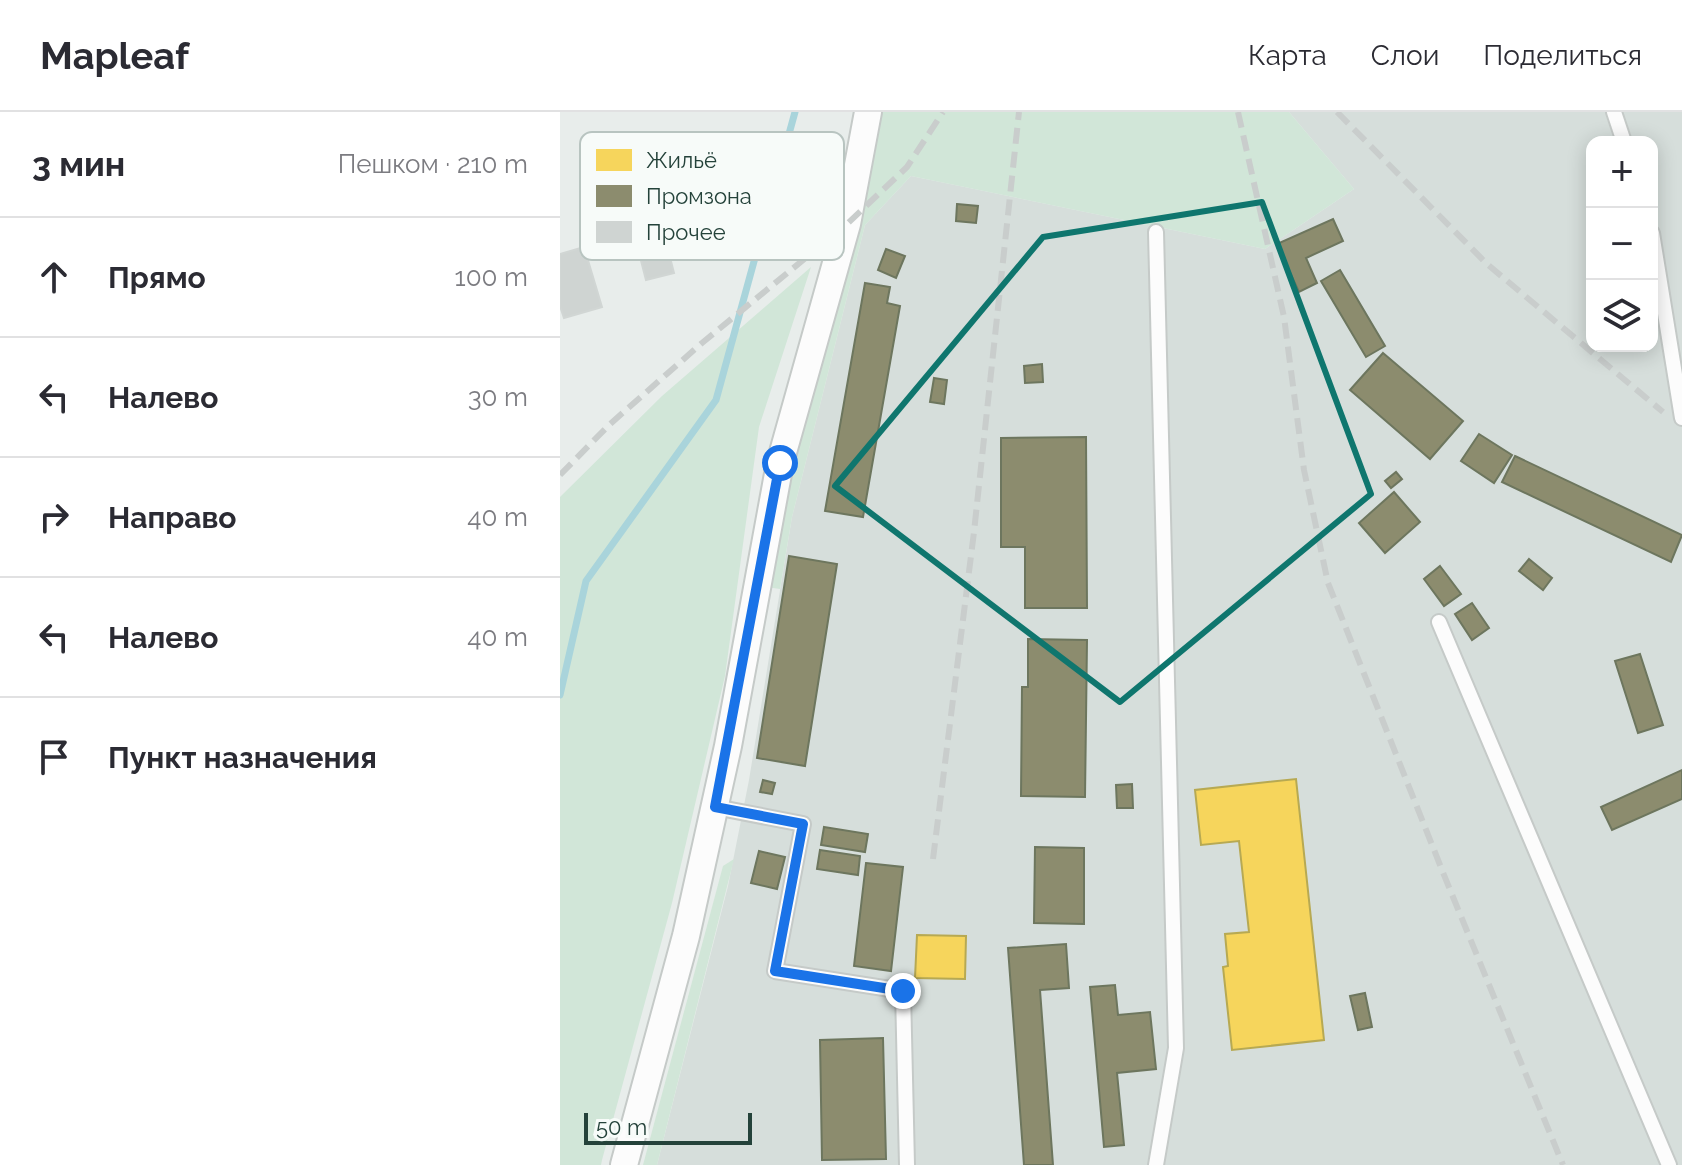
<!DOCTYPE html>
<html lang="ru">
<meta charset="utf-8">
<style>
:root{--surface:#fff;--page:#f2f2f3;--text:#2b2b33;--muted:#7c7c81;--line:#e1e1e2}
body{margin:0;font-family:Raleway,sans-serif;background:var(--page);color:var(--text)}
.controls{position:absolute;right:24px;top:24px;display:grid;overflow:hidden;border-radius:16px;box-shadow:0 4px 20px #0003}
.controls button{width:72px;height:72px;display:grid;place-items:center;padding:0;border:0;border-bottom:2px solid var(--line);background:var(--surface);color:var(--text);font:40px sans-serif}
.scale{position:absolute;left:24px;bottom:20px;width:168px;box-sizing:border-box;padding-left:8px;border:4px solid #24423a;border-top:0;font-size:22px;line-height:28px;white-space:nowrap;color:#24423a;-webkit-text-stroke:6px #f7fbf9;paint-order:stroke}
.stop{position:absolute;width:24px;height:24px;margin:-18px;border:6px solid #1a73e8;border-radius:50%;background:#fff}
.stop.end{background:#1a73e8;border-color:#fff;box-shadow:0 2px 8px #0008}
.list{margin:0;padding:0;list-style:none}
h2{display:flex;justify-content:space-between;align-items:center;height:104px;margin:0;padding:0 32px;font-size:34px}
h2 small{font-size:26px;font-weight:400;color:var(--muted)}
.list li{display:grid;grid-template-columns:52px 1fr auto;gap:24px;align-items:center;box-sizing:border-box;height:120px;padding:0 32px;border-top:2px solid var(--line)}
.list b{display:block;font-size:30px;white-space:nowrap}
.list em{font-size:26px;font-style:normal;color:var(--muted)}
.icon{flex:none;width:44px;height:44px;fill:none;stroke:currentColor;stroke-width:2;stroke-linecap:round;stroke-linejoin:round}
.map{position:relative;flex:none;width:1122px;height:1053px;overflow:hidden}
header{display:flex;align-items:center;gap:48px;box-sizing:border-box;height:112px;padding:0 40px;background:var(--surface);border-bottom:2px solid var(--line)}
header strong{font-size:38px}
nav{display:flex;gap:44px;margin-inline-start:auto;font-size:28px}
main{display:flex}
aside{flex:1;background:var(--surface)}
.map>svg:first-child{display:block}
</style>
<header>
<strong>Mapleaf</strong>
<nav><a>Карта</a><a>Слои</a><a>Поделиться</a></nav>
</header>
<main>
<aside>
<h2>3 мин<small>Пешком · 210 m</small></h2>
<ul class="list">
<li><svg class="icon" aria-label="ahead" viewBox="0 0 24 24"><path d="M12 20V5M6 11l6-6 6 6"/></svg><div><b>Прямо</b></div><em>100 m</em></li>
<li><svg class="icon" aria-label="left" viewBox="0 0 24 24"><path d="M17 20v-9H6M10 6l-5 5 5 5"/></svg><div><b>Налево</b></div><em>30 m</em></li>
<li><svg class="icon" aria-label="right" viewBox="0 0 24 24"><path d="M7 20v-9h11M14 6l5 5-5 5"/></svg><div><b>Направо</b></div><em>40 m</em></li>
<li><svg class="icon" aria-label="left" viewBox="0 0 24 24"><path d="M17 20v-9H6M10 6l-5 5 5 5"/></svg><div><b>Налево</b></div><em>40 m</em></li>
<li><svg class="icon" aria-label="arrive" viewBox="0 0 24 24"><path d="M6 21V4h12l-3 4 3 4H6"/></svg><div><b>Пункт назначения</b></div></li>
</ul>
</aside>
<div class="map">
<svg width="1122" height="1053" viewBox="0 0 1122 1053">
<rect width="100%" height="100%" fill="#e8edeb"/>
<path fill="#d6dedb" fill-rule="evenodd" d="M729 0H1122V1053H97L168 774 189 668 232 405 305 113 351 64 705 137 794 77ZM1032 30H1092V234H1032Z"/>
<g fill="#d1e6d8">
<polygon points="321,0 729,0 794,77 705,137 351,64 305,113 232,405 220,477 206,475 226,349"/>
<polygon points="251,155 199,315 165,564 112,791 42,1048 41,1053 0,1053 0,385 102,284"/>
<polygon points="174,747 97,1053 83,1053 163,754"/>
</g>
<g fill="#f6d55c" stroke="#b7a952" stroke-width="2">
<polygon points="736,667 764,928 672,938 663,855 668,854 665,822 689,820 679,729 641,733 635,678"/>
<polygon points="357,823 406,824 405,867 355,866"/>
</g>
<g fill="#8c8c6e" stroke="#6d765e" stroke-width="2">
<polygon points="397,92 418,94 416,111 396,109"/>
<polygon points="773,107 783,129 746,146 757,171 739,180 717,132"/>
<polygon points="326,137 345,144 336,166 318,158"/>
<polygon points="780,158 825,234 806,245 761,169"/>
<polygon points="305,171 330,175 327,191 340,194 303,405 265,399"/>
<polygon points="823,241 903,309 870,347 790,278"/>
<polygon points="482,252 483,270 465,271 464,254"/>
<polygon points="374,266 387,268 384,292 370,290"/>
<polygon points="919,322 952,343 934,371 901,349"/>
<polygon points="526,325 527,496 465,496 465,435 441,435 441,326"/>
<polygon points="955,344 1122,423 1111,450 942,370"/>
<polygon points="836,360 842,367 831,376 825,369"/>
<polygon points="834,380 860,410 825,441 799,411"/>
<polygon points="229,444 277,452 245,654 197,646"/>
<polygon points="969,447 992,466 983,478 959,459"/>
<polygon points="880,454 901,482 884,494 864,467"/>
<polygon points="912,491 929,516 912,528 895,502"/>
<polygon points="468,527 527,528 525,685 461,684 462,575 468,575"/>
<polygon points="1080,542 1103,613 1078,621 1055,549"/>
<polygon points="1122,658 1122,687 1052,718 1041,695"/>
<polygon points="203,668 215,671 212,682 200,680"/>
<polygon points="572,672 573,696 557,696 556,673"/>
<polygon points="264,715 308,722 305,740 261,733"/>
<polygon points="475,735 524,736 524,812 474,811"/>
<polygon points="260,738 300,744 298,763 257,757"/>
<polygon points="199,739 225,745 217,777 191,771"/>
<polygon points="306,751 343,755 331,859 294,854"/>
<polygon points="506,832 509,876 480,878 493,1053 464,1053 448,836"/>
<polygon points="555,873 558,903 590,900 596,957 557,961 564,1033 544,1035 530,875"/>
<polygon points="805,881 812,915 798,918 790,884"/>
<polygon points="323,926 326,1047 262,1048 260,928"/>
</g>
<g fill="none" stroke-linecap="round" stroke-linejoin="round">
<polyline stroke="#a9d4db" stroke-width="7" points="0,583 26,469 156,288 235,0"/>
</g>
<g fill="#cfd4d2" stroke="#d1d6d4" stroke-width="2">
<polygon points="105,126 114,161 86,168 77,133"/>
<polygon points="24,135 42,195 4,206 0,194 0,142"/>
</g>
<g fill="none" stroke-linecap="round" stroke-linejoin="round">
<defs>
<g id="service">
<polyline points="1054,0 1064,30"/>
<polyline points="1092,121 1122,306"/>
<polyline points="879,510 1109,1053"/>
<polyline points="155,695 243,712 215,859 343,879 347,1053"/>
<polyline points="596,1053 616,936 596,120"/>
</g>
<polyline id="minor" points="64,1053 126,824 168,634 220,351 287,112 308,0"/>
</defs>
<use href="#service" stroke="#c5cac8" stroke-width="18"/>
<use href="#minor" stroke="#c5cac8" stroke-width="30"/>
<use href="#service" stroke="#fcfcfc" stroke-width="14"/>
<use href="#minor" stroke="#fcfcfc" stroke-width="26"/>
<g stroke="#c9cdcc" stroke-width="6" stroke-dasharray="16 8" stroke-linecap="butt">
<polyline points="678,0 724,205 744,358 768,471 884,763 1003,1053"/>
<polyline points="777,0 927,152 1103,300"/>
<polyline points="0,363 49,313 142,231 287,112 347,55 383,0"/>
<polyline points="373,747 414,420 459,0"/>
</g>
</g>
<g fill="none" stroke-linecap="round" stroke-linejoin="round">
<polyline stroke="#1a73e8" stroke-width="10" points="220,351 155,695 243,712 215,859 343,879"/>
</g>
<path fill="none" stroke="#0f766e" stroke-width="6" stroke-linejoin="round" d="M702 90 811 382 560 590 275 374 483 125Z"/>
<rect x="20" y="20" width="264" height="128" rx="12" fill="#f7fbf9" stroke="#b8c4c0" stroke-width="2"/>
<rect x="36" y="37" width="36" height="22" fill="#f6d55c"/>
<rect x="36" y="73" width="36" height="22" fill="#8c8c6e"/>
<rect x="36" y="109" width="36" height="22" fill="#cfd4d2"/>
<g font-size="22" fill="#24423a">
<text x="86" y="56">Жильё</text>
<text x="86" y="92">Промзона</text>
<text x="86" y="128">Прочее</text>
</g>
</svg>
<div class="controls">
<button>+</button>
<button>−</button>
<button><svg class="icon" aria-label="layers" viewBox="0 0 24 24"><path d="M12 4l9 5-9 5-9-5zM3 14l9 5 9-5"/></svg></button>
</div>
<div class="scale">50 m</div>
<div class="stop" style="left:220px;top:351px"></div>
<div class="stop end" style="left:343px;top:879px"></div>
</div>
</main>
